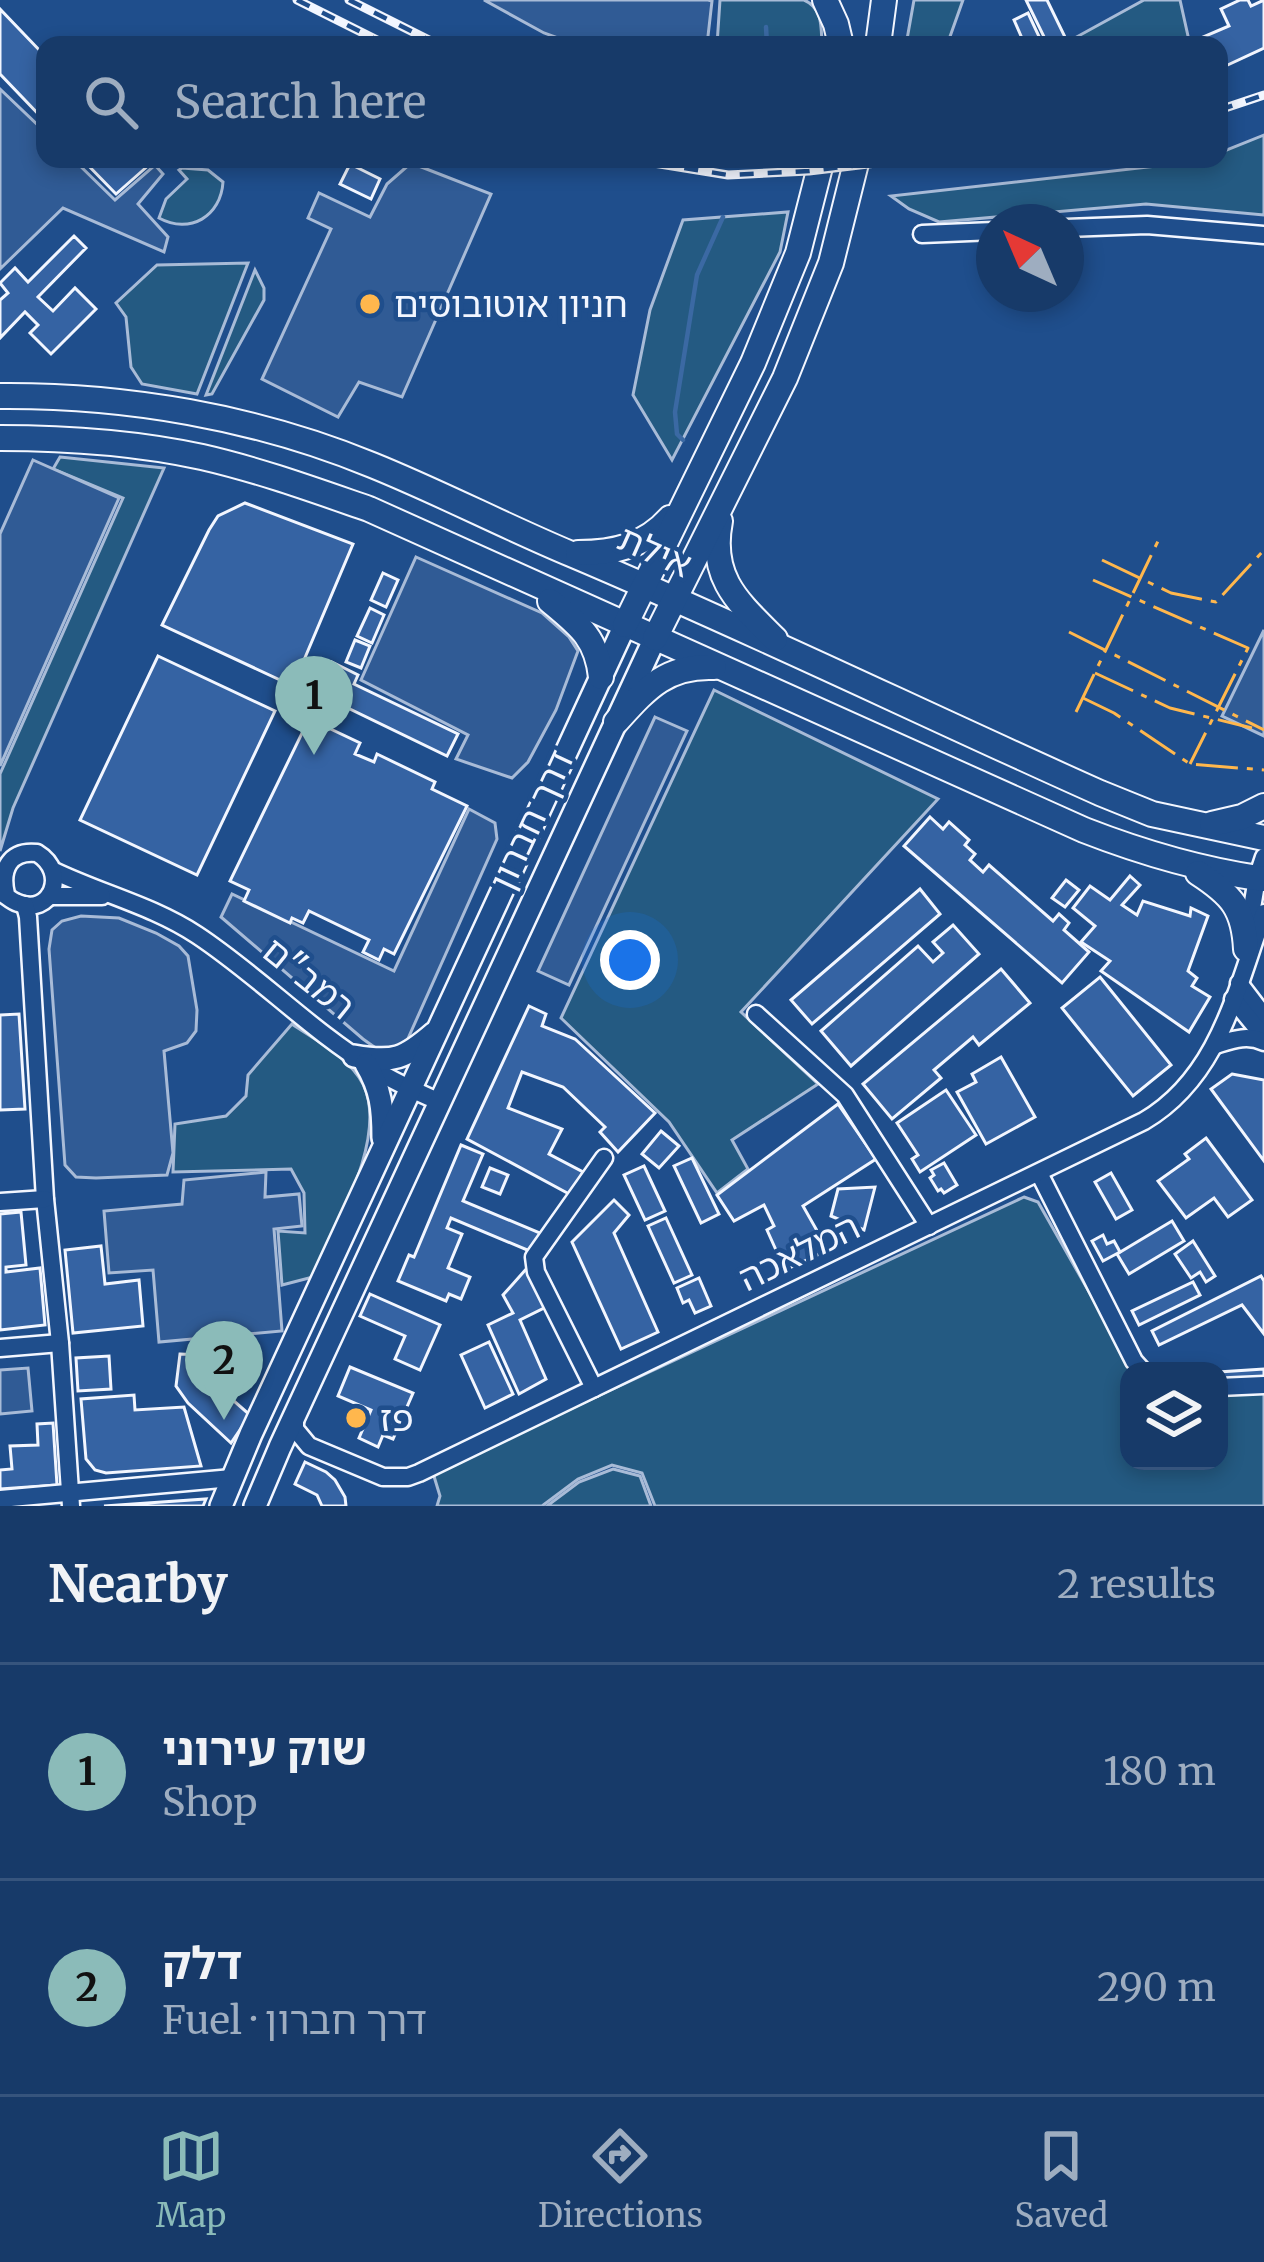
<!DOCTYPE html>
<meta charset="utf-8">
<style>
:root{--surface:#173a69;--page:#244571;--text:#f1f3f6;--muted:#9eadc0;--line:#36547d;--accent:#8bbbb9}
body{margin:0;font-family:Merriweather,"Noto Sans Hebrew",serif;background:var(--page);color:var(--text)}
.controls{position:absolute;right:36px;bottom:36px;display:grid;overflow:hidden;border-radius:24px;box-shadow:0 6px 18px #0003}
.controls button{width:108px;height:108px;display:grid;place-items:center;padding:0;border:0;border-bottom:3px solid var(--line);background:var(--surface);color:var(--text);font:60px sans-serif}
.compass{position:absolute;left:976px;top:204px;width:108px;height:108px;border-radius:50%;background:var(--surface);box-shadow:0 6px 18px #0003;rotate:316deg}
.you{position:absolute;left:630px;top:960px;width:42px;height:42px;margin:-30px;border:9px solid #fff;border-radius:50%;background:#1a73e8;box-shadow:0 0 0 18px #1a73e833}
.badge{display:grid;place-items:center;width:78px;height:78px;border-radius:50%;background:var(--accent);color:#111;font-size:39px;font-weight:700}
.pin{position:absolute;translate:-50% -99px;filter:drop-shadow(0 3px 6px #0008)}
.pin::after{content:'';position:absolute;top:63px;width:42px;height:36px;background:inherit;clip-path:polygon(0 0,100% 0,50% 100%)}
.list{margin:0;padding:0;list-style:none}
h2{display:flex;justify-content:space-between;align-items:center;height:156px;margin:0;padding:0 48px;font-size:51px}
h2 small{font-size:39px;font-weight:400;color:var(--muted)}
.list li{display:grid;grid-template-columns:78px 1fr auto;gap:36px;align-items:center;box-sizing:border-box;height:216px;padding:0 48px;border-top:3px solid var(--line)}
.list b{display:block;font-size:45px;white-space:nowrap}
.list p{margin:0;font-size:39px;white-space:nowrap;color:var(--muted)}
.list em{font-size:39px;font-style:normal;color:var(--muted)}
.icon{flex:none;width:66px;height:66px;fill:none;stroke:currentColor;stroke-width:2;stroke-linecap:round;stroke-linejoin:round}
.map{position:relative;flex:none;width:1264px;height:1506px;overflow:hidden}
.search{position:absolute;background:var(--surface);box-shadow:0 6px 18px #0003;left:36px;right:36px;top:36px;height:132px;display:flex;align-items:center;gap:30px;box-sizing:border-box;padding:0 42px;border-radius:24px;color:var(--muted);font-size:45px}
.sheet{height:588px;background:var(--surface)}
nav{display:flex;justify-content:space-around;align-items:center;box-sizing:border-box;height:168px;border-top:3px solid var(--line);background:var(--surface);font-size:33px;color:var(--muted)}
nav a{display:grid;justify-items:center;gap:6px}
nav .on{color:var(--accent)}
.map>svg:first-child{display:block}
</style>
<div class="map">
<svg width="1264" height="1506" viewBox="0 0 1264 1506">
<rect width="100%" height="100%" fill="#1f4e8c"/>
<g fill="#245a82" stroke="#a8bbd7" stroke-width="3">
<path d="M720 0H804C823 8 821 27 822 45H717Z"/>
<polygon points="914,0 963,0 947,45 906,45"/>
<polygon points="1144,0 1180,0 1190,45 1062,45"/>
<polygon points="1264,135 1264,215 1146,204 939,222 909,209 891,196 1219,159 1219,153"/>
<path d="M182 168 208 170 223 182C221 216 190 235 159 218L166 199 187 179 179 170Z"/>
<polygon points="788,212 780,252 672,460 633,395 650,310 683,220"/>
<polygon points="248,263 197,394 142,384 131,367 126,317 116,303 157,265"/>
<polygon points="255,270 264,288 264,300 212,394 206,395"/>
<polygon points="60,457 164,468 13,808 0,851 0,774 123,498 53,469"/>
<polygon points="714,690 938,799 741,1012 818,1084 732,1140 748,1169 717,1193 669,1122 561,1018"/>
<path d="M292 1024C315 1040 349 1057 363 1084 389 1137 335 1227 313 1277L282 1285 278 1231 305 1233 304 1193 291 1169 173 1172 175 1124 226 1116 246 1096 248 1075Z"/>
<polygon points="1024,1197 1038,1202 1134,1371 1129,1371 1129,1461 1219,1461 1219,1395 1264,1391 1264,1506 655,1506 642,1473 612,1465 578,1479 542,1506 437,1506 440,1496 433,1473"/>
<polygon points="613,1469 640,1476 651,1506 547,1506 579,1482"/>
</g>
<g fill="#305b95" stroke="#a8bbd7" stroke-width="3">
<polygon points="484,0 708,0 712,1 707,45 577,45 544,33"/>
<polygon points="0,89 45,132 45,159 73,159 115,200 155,165 163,174 138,204 168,237 164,252 63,208 0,269"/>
<polygon points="411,163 491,194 402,397 359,382 338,417 262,379 331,229 308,218 319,193 370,217 387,184"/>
<polygon points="33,460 119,498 0,766 0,534"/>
<polygon points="416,557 542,613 569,637 578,651 556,710 528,762 512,778 456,759 468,735 361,680"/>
<polygon points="1264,630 1264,736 1222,716"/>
<polygon points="655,717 687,731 569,985 538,971"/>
<polygon points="469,809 495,823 497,839 406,1043 389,1051 377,1049 363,1039 221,917 232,894 394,971"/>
<polygon points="81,916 119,918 156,933 179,946 188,956 197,1010 196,1031 187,1043 164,1051 173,1153 167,1175 96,1178 76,1177 65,1165 49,949 52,930 62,921"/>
<polygon points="266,1172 265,1197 299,1194 302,1226 274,1229 282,1331 159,1342 153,1270 109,1273 104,1211 182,1204 184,1180"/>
<polygon points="28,1368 32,1411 0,1414 0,1370"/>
</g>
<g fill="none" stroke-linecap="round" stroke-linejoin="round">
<g stroke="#3b69a3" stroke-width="4.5">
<polyline points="766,27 767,45"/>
<polyline points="683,440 677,434 675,412 697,275 723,217"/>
</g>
</g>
<g fill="#3563a3" stroke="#f2f6ff" stroke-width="3">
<polygon points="1026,0 1047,0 1065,37 1048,45"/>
<polygon points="1240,0 1248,0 1251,6 1264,0 1264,48 1219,69 1219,45 1198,45 1196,40 1229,26 1221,9"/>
<polygon points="0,9 45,56 45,121 0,74"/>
<polygon points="1028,13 1043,45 1025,45 1014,20"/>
<polygon points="82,159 145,159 150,164 116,194"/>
<polygon points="350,164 380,179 371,199 340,184"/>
<polygon points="74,236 86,248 38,297 53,311 75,288 96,309 51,354 30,333 38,325 25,312 0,338 0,300 8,293 0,283 15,268 28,282"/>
<polygon points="245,503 353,544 293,686 162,625 209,530 218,516"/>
<polygon points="383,573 398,580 386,607 371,600"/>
<polygon points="370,608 384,615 372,643 357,636"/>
<polygon points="355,640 370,646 361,668 346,662"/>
<polygon points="158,656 275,711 197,875 80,820"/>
<polygon points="332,662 358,675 354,684 458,734 447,756 317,693"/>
<polygon points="306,725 319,731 322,725 360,743 355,754 374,762 377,754 435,782 432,789 467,806 394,954 384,949 379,960 363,952 369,940 309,911 303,923 292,918 290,923 244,901 249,890 230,881"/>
<polygon points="930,817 943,829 949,822 969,840 965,845 975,854 970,860 983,872 989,865 1053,921 1059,914 1069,923 1064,930 1089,952 1062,983 904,846"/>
<polygon points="1130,876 1140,885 1122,905 1137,915 1143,901 1190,916 1191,908 1208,916 1188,971 1197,978 1192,986 1210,997 1189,1032 1101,971 1110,961 1081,942 1095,926 1073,908 1090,886 1110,900"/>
<polygon points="1066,880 1079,890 1065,907 1052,898"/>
<polygon points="920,889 940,914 812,1024 791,1000"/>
<polygon points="953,925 979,954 851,1066 821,1031 918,946 933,962 943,953 933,942"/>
<polygon points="1001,969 1030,1003 979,1045 973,1037 934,1070 941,1078 892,1119 863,1084"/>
<polygon points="1100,977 1171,1065 1133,1096 1062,1008"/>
<polygon points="529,1006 546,1014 542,1026 575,1039 655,1113 618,1152 600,1132 605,1127 563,1087 522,1072 508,1108 562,1129 549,1154 583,1172 571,1195 467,1139"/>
<polygon points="19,1014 25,1109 0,1110 0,1015"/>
<polygon points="1001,1057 1035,1117 986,1144 957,1092 976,1082 972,1074"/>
<polygon points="1232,1074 1264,1080 1264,1161 1211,1089"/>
<polygon points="946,1090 976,1135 920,1172 912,1159 918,1155 897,1123"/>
<polygon points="838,1104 876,1159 803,1206 828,1250 785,1270 767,1230 774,1226 764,1205 734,1221 717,1195"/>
<polygon points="661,1131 679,1146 659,1168 642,1154"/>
<polygon points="1206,1138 1252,1200 1228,1217 1214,1198 1186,1218 1158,1181 1189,1159 1185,1154"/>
<polygon points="461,1145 483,1154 463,1201 540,1233 532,1252 451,1218 447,1228 462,1234 448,1268 470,1277 461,1299 449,1294 446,1301 398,1281 409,1255 414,1257"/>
<polygon points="692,1158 719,1214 701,1223 674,1166"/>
<polygon points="944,1163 957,1185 944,1193 941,1189 938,1191 930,1178 934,1175 931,1170"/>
<polygon points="644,1166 665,1211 645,1220 624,1175"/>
<polygon points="490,1168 508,1175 500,1194 482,1187"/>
<polygon points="1111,1173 1132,1210 1116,1219 1095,1182"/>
<polygon points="875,1187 864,1230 831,1216 838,1189"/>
<polygon points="614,1200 629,1215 614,1233 658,1332 621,1349 572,1242"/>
<polygon points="21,1212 26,1265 6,1267 6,1272 40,1268 45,1325 0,1330 0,1214"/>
<polygon points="666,1218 692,1275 674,1283 648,1226"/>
<polygon points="1172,1221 1184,1241 1129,1274 1117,1254"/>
<polygon points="1103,1235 1107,1244 1114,1241 1120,1252 1103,1261 1092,1241"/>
<polygon points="1193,1241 1215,1276 1206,1282 1200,1272 1191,1278 1175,1254"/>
<polygon points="101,1246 105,1284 139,1280 143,1326 73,1333 65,1250"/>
<polygon points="528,1267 546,1307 520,1320 546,1379 519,1394 488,1325 513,1313 503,1295"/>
<polygon points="1261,1276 1264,1281 1264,1334 1242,1305 1159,1345 1152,1331"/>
<polygon points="699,1278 711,1306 695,1313 689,1300 683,1303 677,1288"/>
<polygon points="1193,1282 1200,1295 1139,1325 1132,1311"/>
<polygon points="370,1294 440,1325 420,1370 395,1359 405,1336 360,1316"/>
<polygon points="489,1342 513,1394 485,1408 461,1355"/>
<polygon points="180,1354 220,1356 218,1387 250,1415 231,1443 188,1403 176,1386"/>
<polygon points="109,1356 111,1389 78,1391 76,1358"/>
<polygon points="350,1367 413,1393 393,1439 383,1435 378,1447 359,1438 371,1410 338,1396"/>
<polygon points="1264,1369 1264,1381 1219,1384 1219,1372"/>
<polygon points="134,1395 135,1410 184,1407 201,1466 106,1473 95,1470 86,1459 81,1399"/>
<polygon points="53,1423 57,1485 0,1489 0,1470 12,1469 10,1446 38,1445 37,1424"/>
<polygon points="305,1462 326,1472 335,1480 345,1497 346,1506 322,1506 317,1495 295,1484"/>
<polygon points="206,1499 203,1506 104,1506"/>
</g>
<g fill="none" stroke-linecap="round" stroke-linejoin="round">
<defs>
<g id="minor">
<polyline points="1066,228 1147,225 1264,235"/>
<polyline points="922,234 994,231"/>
<path d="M54 871C102 894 153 906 197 935 259 976 311 1031 374 1069 394 1082 417 1092 440 1102"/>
<path d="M0 892C6 895 11 901 18 903 50 917 70 873 37 853 10 850 0 869 6 894"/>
<polyline points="49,896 102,896"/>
<polyline points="25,905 28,917 45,1199 60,1343 71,1506"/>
<polyline points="1248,932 1257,878 1264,857"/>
<polyline points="1239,983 1264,1016"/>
<polyline points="1233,999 1264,1037"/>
<polyline points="756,1014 845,1095 929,1226"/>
<path d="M1215 1045C1232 1040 1247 1034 1264 1042"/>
<polyline points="1039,1173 1134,1361 1143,1371"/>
<polyline points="0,1202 45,1199"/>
<polyline points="0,1348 60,1343"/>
<polyline points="1219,1387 1264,1385"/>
<polyline points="594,1388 536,1272 534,1257 604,1158"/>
<path d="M295 1416V1429L309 1446 383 1477H408L419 1473 1144 1121C1219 1077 1236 990 1264 913"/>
<polyline points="0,1499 232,1478"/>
</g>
<g id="major">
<path d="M354 1056C394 1063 404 1059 434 1033"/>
<path d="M366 1064C381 1089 383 1109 383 1138"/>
<polyline points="221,1506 251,1434 625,625"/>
<polyline points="255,1506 280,1447 655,638"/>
</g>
<g id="highway">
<polyline points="825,0 836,24 841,45"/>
<polyline points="878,45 884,0"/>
<path d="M0 396C126 395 255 417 372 465 439 492 504 526 571 554 749 629 923 714 1100 793L1152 814 1264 838"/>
<path d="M0 438C67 438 137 443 202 457 259 470 314 490 369 509L1084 830C1143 853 1201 870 1264 879"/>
<path d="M720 521C709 578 738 602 775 639"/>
<path d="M578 553C614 553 645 546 670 518"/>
<path d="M550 601C579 625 597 638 601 677"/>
<polyline points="625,625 753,363 798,253 822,159"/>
<polyline points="655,638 785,378 831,263 857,159"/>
<path d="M616 722C646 689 666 665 714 667"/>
<polyline points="1212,824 1242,817 1264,806"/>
<path d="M1198 873C1232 895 1244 909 1246 949"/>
</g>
</defs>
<use href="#minor" stroke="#f2f6ff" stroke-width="21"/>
<use href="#major" stroke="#f2f6ff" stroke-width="26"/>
<use href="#highway" stroke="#f2f6ff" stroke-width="28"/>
<use href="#minor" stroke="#1f4e8c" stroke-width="16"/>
<use href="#major" stroke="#1f4e8c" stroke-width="21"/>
<use href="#highway" stroke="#1f4e8c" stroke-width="24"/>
<defs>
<g id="rail">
<polyline points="297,0 387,45"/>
<polyline points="349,0 439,45"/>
<polyline points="1219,110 1264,95"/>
<polyline points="629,159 728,175 809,171 910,159"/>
</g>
</defs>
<use href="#rail" stroke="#f2f6ff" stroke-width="9"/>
<use href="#rail" stroke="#1f4e8c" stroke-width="4.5" stroke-dasharray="14" stroke-linecap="butt"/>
<g stroke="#ffb74d" stroke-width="3" stroke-dasharray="42 9 6 9" stroke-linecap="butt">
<polyline points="1102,560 1171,593 1216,602 1264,550"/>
<polyline points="1093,580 1248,648 1190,764"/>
<polyline points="1069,632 1264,730"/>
<polyline points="1095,673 1170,708 1252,728"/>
<polyline points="1083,698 1114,713 1190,764 1264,770"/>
<polyline points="1076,712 1159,539"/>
</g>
</g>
<g fill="#ffb74d" stroke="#1f4e8c" stroke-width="4.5">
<circle cx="370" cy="304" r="12"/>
<circle cx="356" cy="1418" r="12"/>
</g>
<g text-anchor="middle" stroke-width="9" stroke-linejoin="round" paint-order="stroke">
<g font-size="36" fill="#f2f6ff" stroke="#1f4e8c" text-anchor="start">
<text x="394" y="317">חניון אוטובוסים</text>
<text x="380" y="1431">פז</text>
</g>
<g font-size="36" fill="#f2f6ff" stroke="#1f4e8c">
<text transform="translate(655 551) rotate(24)" y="13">אילת</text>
<text transform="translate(531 820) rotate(-65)" y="13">דרך חברון</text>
<text transform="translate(309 978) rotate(39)" y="13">רמב"ם</text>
<text transform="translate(799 1252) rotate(-26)" y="13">המלאכה</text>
</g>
</g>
</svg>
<div class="controls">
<button><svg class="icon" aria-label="layers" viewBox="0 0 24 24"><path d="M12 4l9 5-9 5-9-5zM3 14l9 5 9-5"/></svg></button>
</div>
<svg class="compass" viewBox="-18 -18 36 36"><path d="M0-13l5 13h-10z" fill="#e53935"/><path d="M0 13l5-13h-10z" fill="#9eadc0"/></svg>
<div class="you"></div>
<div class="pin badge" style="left:314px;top:755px">1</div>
<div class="pin badge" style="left:224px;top:1420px">2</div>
<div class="search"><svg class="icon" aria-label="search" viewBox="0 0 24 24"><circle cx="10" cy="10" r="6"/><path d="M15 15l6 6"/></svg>Search here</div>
</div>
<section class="sheet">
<h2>Nearby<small>2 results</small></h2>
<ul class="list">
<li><span class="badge">1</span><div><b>שוק עירוני</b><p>Shop</p></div><em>180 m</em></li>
<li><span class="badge">2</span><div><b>דלק</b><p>Fuel · דרך חברון</p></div><em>290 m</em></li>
</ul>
</section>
<nav>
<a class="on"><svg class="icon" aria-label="map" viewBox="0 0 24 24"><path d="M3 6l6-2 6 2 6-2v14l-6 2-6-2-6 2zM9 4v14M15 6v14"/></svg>Map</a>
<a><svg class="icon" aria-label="directions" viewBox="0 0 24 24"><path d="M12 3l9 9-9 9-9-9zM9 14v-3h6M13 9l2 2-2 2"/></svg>Directions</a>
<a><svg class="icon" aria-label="saved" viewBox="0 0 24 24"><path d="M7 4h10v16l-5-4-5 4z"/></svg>Saved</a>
</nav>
